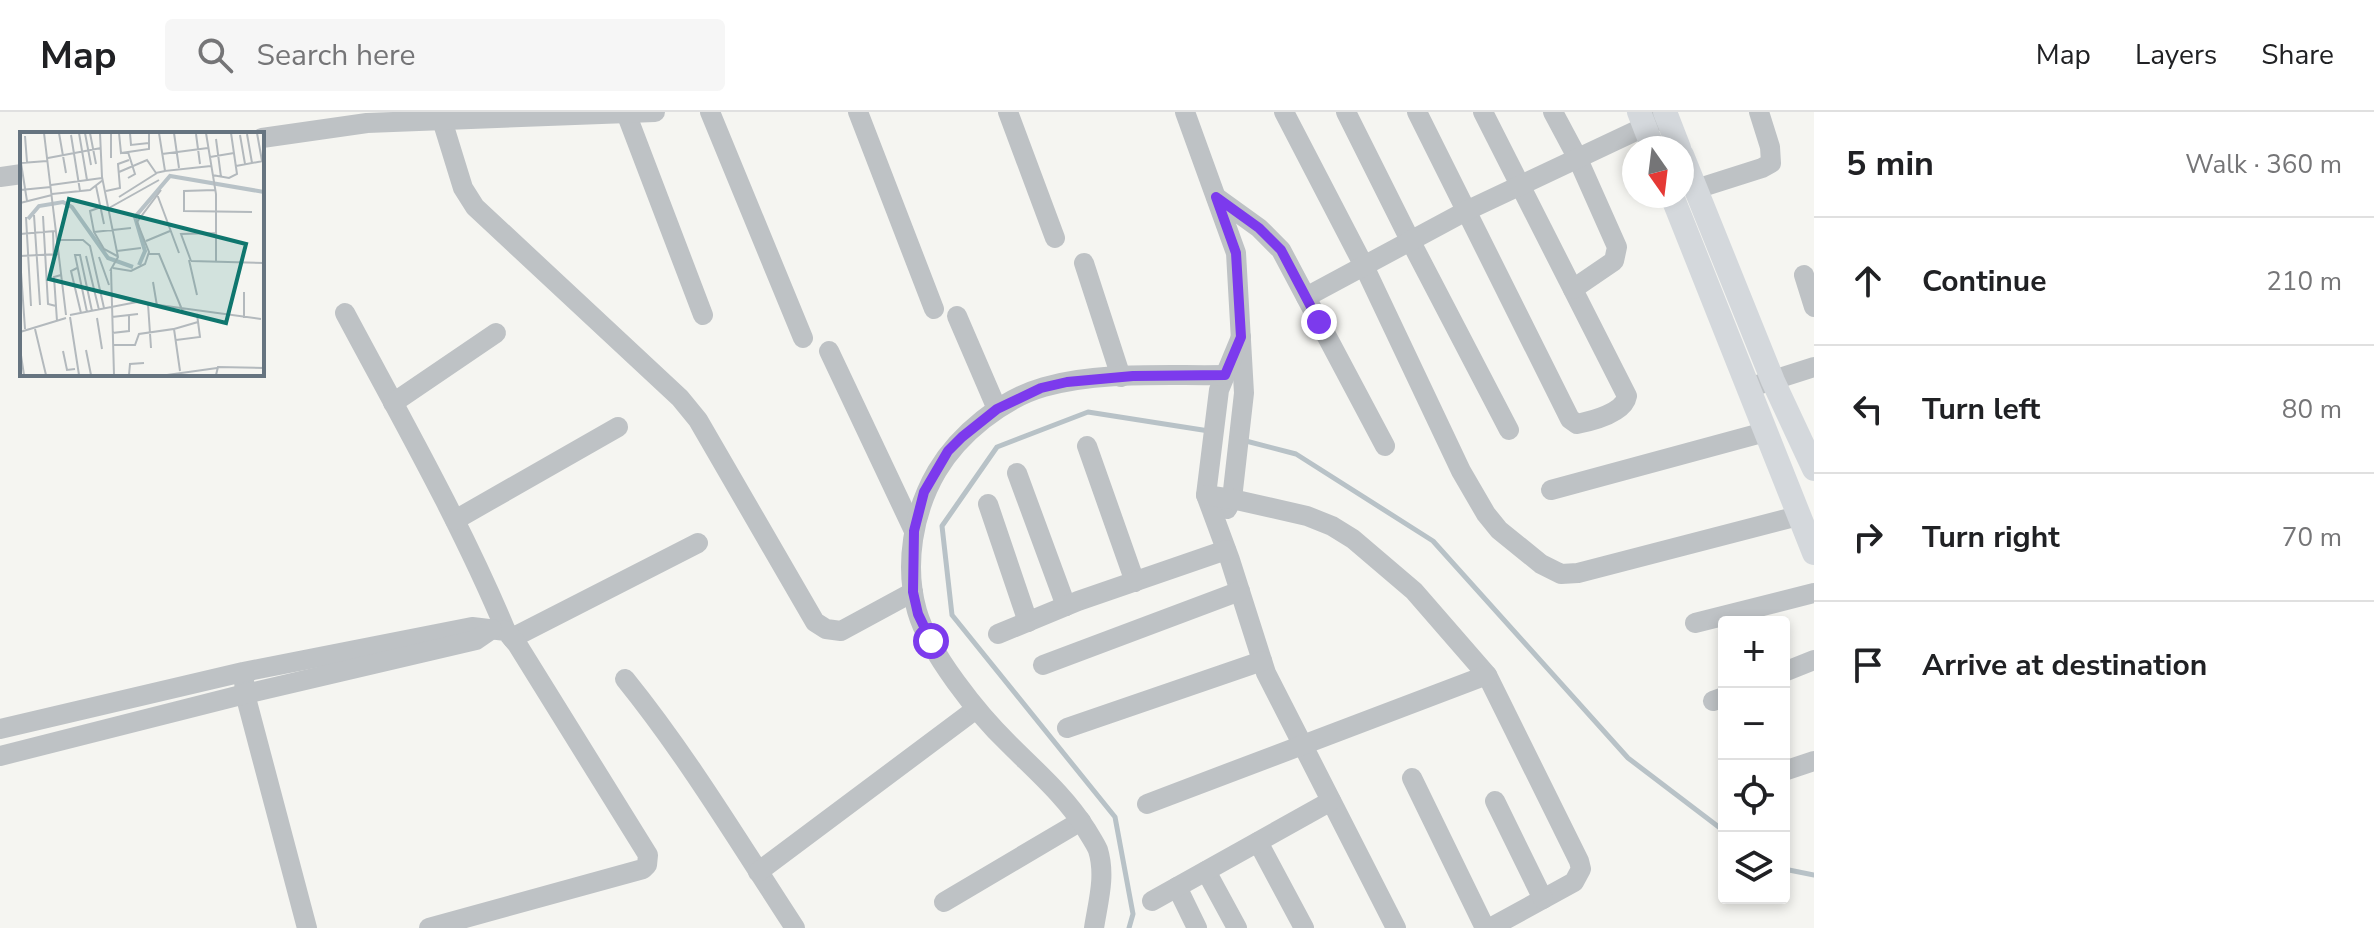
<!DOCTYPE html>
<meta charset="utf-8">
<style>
:root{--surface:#fff;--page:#f6f6f6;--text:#202124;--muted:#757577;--line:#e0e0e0}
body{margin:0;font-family:"Nunito Sans",sans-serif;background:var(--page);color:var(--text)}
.controls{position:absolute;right:24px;bottom:24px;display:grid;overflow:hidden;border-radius:8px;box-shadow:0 4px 12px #0003}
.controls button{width:72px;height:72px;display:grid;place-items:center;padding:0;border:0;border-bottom:2px solid var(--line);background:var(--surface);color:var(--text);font:40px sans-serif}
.compass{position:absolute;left:1622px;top:24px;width:72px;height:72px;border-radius:50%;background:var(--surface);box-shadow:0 4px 12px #0003;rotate:166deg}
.stop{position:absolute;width:24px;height:24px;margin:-18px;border:6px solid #7c3aed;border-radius:50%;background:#fff}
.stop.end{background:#7c3aed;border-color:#fff;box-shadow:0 2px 8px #0008}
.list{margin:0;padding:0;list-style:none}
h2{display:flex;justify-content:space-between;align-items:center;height:104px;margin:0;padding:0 32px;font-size:34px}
h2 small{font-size:26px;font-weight:400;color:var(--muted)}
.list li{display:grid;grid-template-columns:52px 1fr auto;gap:24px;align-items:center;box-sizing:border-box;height:128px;padding:0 32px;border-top:2px solid var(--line)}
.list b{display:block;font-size:30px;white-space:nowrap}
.list em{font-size:26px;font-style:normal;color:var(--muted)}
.icon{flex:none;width:44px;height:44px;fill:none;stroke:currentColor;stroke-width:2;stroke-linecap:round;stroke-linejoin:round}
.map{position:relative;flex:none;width:1814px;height:816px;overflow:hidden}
header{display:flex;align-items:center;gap:48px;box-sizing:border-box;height:112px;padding:0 40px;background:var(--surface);border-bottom:2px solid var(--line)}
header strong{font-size:38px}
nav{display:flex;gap:44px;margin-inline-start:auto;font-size:28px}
.search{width:560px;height:72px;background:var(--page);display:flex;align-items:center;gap:20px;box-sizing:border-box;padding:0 28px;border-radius:8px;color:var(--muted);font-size:30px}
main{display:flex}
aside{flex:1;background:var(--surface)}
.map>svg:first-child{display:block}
</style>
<header>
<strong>Map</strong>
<div class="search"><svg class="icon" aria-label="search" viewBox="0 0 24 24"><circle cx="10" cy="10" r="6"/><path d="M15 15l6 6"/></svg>Search here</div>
<nav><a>Map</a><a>Layers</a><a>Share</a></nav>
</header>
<main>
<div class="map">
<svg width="1814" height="816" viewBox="0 0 1814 816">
<rect width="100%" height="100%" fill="#f5f5f1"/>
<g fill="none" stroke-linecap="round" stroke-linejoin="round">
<g stroke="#b8c2c7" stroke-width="5">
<polyline points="1242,328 1296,342 1433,429 1628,646 1724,719"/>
<polyline points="1784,757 1814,763"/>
<polyline points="1129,816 1133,802 1115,705 952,503 942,414 997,335 1088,300 1209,319"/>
</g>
<g stroke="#bec2c5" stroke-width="20">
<polyline points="710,0 803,226"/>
<polyline points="858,0 934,197"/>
<polyline points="1008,0 1055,126"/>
<polyline points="1185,0 1236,141 1244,281 1232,387 1227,397"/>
<polyline points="1284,0 1364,154 1461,359 1486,402 1499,418 1541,452 1561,462 1578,461 1798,404"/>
<polyline points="1346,0 1410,128 1509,318"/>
<path d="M1417 0 1570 307 1577 312C1592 309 1624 301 1627 284L1483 0"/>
<polyline points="1553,0 1577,45 1617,135 1614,149 1573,177"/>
<polyline points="626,1 703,203"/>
<polyline points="442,8 463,76 475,95 680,286 698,308 815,510 826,517 841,519 913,480"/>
<polyline points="262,26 367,11 655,0"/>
<polyline points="0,65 22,62"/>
<polyline points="1696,77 1762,56 1771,51 1770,35 1759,0"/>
<polyline points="1216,85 1259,116 1281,138 1385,334"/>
<polyline points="1084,151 1121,265"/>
<polyline points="1804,163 1814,195"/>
<polyline points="1306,185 1466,99 1659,8"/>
<path d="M345 201C401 306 460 409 506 519"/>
<polyline points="957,204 997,297"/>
<polyline points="1241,225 1219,278 1206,383 1230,448 1266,561 1396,816"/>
<polyline points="829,239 914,419"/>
<polyline points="1748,276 1814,255"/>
<polyline points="393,291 496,221"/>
<polyline points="1087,334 1135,470"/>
<polyline points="1017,361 1066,494"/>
<polyline points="1551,378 1765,320"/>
<polyline points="1206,383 1232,387 1307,404 1332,414 1353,427 1414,479 1487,563 1579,749 1581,757 1574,770 1490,816"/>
<polyline points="988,392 1028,510"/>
<polyline points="455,408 618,315"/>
<polyline points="1695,511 1814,481"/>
<polyline points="998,522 1078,489 1226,438"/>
<polyline points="512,526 698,431"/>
<polyline points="1043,553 1240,479"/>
<polyline points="1784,560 1814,548"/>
<path d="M625 567C688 645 740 732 795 816"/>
<polyline points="244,568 245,582 307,816"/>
<polyline points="1713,589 1724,585"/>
<polyline points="1067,616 1262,549"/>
<polyline points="0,617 243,560 472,515 506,519 517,532 648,743 647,753 643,757 429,816"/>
<polyline points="0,644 245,582 476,528 492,517"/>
<polyline points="1784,659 1814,649"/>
<polyline points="1412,666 1485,816"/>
<polyline points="1495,689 1543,787"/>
<polyline points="1147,692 1487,563"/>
<polyline points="1258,730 1304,816"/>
<polyline points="1206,759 1237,816"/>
<polyline points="758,760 976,597"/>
<polyline points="1177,775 1197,816"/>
<polyline points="1152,789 1331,689"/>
<polyline points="944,790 1081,709"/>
<path d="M1094 816C1098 790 1106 764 1098 738 1095 731 1090 724 1086 717 1065 684 1037 660 1009 632 978 602 929 541 917 499 904 453 913 400 937 359 959 322 1002 287 1044 275 1100 259 1167 264 1225 263"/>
</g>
<g stroke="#d4d8dc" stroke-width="24">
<polyline points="1639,0 1653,36"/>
<polyline points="1665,0 1679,36"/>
<polyline points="1682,43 1773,269 1814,357"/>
<polyline points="1672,84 1814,441"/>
</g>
</g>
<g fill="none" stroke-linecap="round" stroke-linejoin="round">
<polyline stroke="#7c3aed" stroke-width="10" points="931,529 918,502 913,480 914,419 924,380 948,339 962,325 997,297 1041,276 1067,270 1133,264 1225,263 1241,225 1236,141 1216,85 1259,116 1281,138 1319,210"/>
</g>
<g transform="translate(20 20)">
<rect width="244" height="244" fill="#f5f5f1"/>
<path fill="none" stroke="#b8c2c7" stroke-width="4" d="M8 87 19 74 43 70 52 75 88 126 113 135M119 133 125 119 115 85 150 44 244 60"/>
<path fill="none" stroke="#b3b9bd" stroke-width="2" d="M24 1 46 183M39 1 46 41M59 1 67 48M65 1 71 33M70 1 76 32M80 1 82 45 98 125 90 139M91 1V26M99 1 101 21 129 17V1M110 1 111 13 129 11M139 1 145 39 191 34M154 1 159 36M186 1 196 62V131M237 1 242 29M176 2 180 32M227 2 232 31M51 3 60 59M220 3 225 32M5 4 7 30M196 7 201 45M108 20 115 42 108 46M142 22 188 16M190 25 214 21M28 26 81 16M1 31 7 69M1 31 27 29M216 34 243 29M99 40 127 28 136 41 145 39M192 43 209 46 217 42 211 1M31 53 82 46M76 54 84 92M0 58 31 55M195 58 164 59V79L232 80M86 59 100 56 98 32 109 28M32 62 70 58 83 48M137 62 159 121M99 65 137 41M0 71 32 63M81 75 70 79 74 100 84 117 97 124M89 76 139 48M14 83 20 173M23 84 28 172 36 174M6 85 11 174M33 99 34 132M74 100 111 96M0 102 35 99M40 108H63L70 114 84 176M126 109 150 99M97 119 121 116M129 122H139L163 180M0 124 39 122M66 124 79 178M79 125 89 153M0 126 5 197M169 128 177 163M171 129 244 131M171 129 161 102 196 101M244 129V176M57 136 51 139 61 181M93 136 111 139 125 132 129 120 117 90 141 58M91 137 94 243M133 150 137 174M224 160V186M128 172 131 216M67 180 55 123H60L72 179M50 183 117 170 241 187M50 185 59 243M92 185 118 182M77 186 82 217M37 189 34 145 41 143M15 197 26 243M154 197 178 190M0 200 46 186M92 201 109 199V183M156 208 180 205 177 182M93 213H115L119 202 154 197 160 239M0 217 4 243M66 218 71 243M43 219 47 238 55 237M109 243 110 232 124 231M147 243 197 236M196 243 198 235 244 236"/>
<path fill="#0f766e" fill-opacity="0.15" stroke="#0f766e" stroke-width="4" d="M49 67 226 112 206 191 29 147Z"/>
<rect width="244" height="244" fill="none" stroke="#667480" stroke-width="4"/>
</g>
</svg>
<div class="controls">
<button>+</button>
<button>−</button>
<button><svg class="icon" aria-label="locate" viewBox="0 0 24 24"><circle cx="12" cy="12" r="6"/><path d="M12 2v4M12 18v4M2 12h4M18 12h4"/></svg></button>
<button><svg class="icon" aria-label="layers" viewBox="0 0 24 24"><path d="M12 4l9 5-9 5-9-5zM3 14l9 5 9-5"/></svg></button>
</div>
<svg class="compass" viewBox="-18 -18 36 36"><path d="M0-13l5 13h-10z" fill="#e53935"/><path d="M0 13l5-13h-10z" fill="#757577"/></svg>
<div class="stop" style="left:931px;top:529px"></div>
<div class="stop end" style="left:1319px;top:210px"></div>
</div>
<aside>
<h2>5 min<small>Walk · 360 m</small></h2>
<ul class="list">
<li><svg class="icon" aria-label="ahead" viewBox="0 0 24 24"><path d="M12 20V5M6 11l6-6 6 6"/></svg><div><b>Continue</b></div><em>210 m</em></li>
<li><svg class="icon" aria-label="left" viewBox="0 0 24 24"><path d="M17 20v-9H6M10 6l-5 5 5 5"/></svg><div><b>Turn left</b></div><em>80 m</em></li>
<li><svg class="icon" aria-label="right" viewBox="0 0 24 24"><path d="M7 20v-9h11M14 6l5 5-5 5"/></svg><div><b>Turn right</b></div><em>70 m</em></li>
<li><svg class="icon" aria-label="arrive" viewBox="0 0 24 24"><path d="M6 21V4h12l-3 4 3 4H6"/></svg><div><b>Arrive at destination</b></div></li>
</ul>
</aside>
</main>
